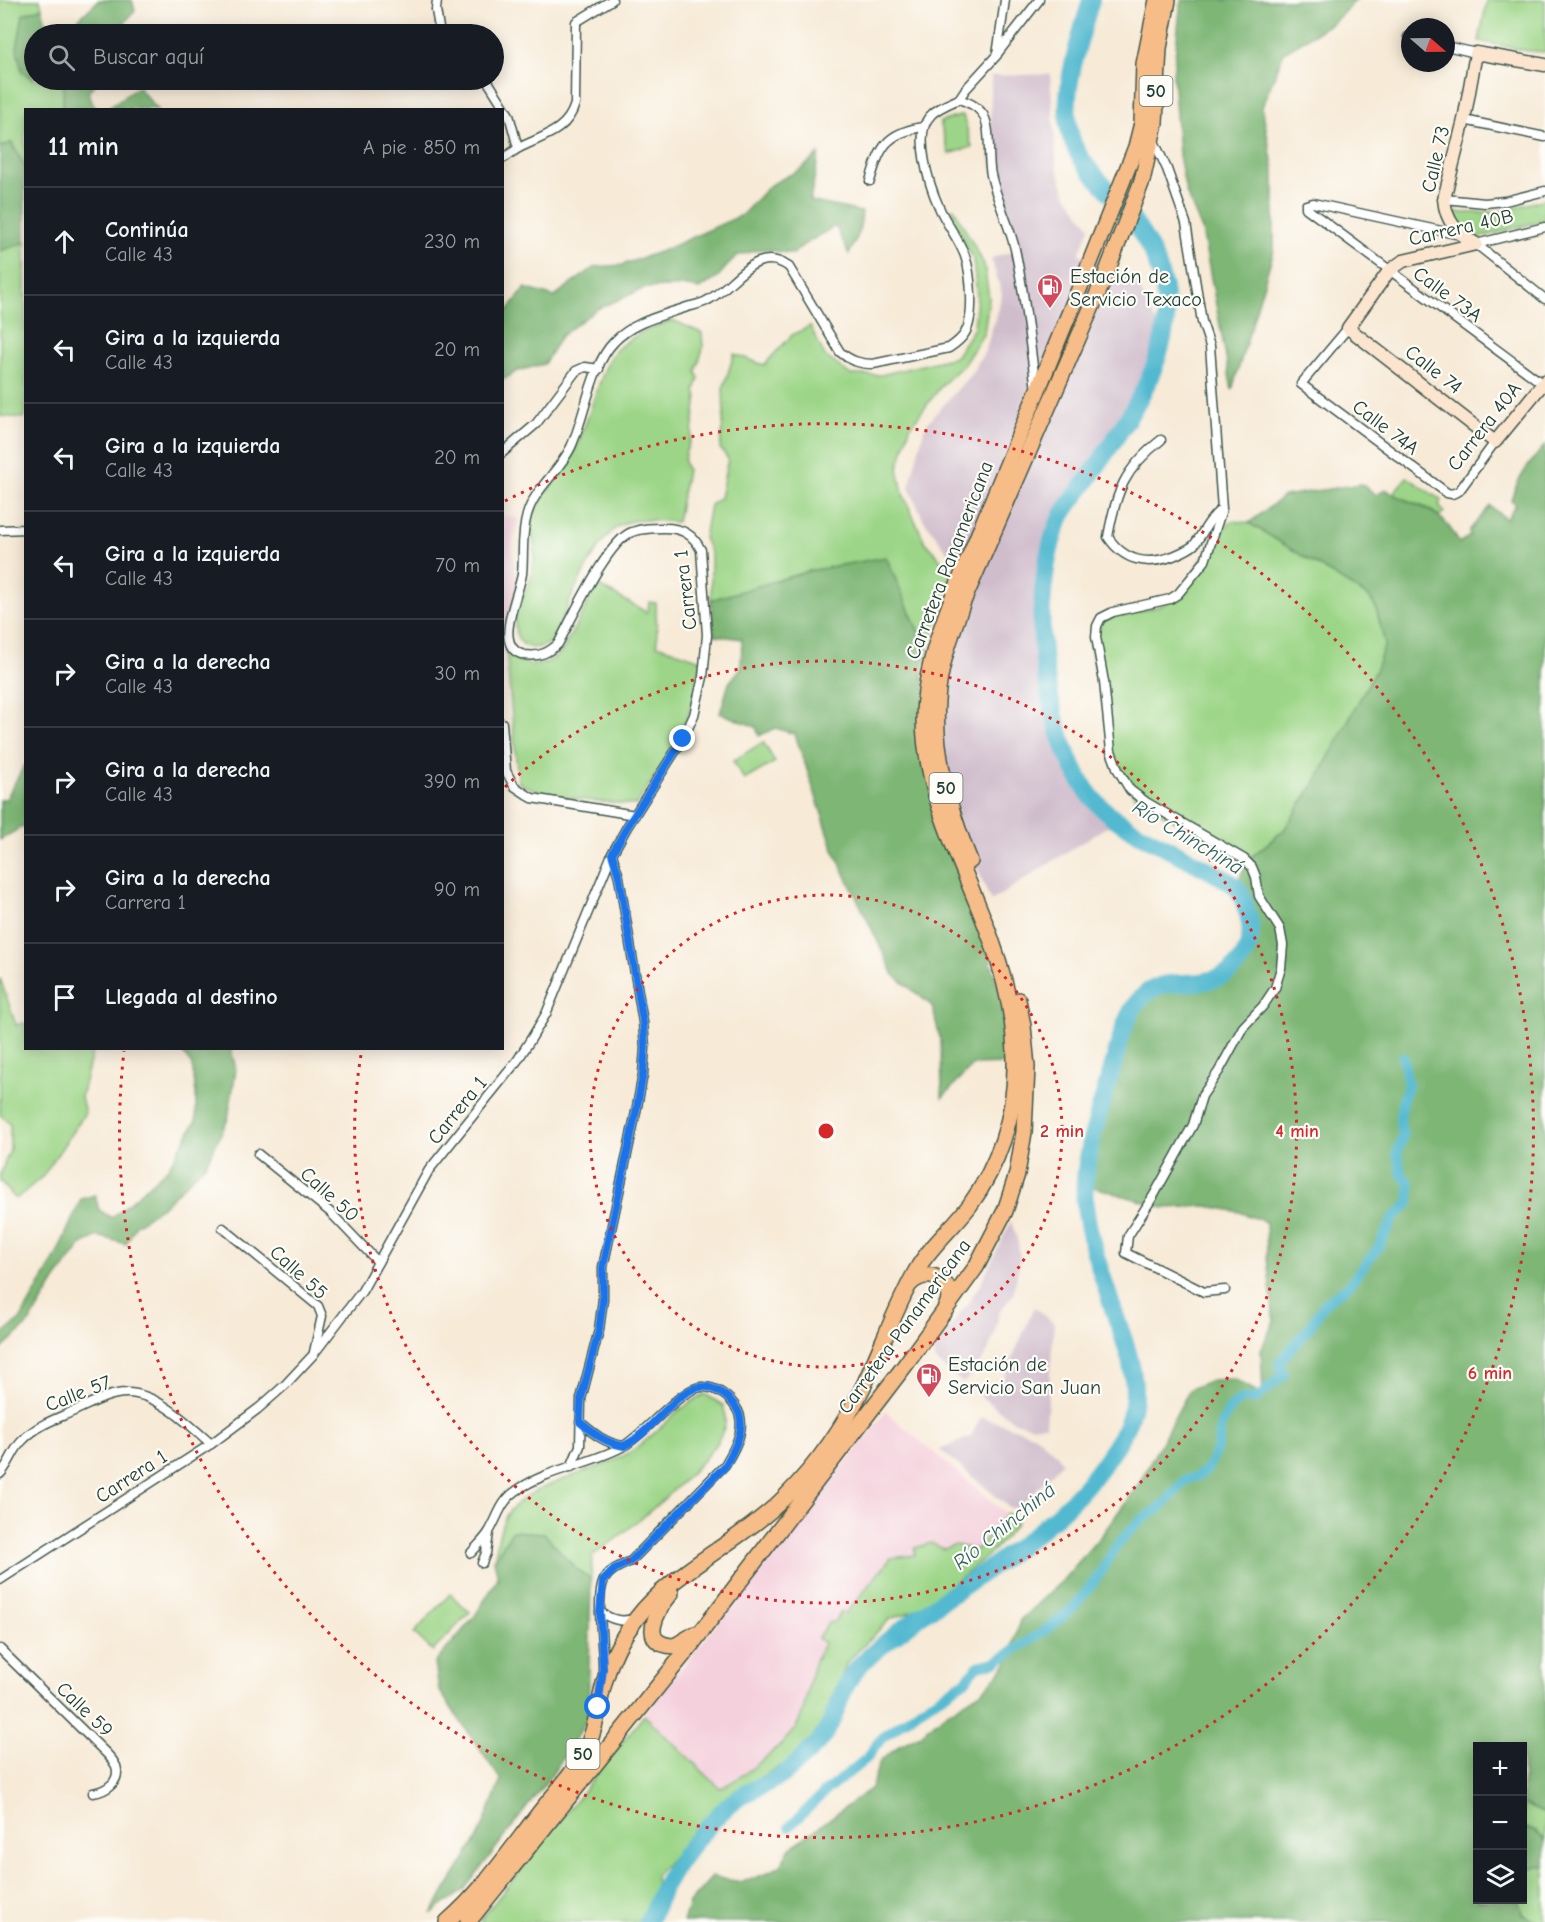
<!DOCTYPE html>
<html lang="es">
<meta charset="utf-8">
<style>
:root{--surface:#171b24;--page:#20242c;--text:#f1f3f6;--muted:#9ea1a6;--line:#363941}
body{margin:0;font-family:"Comic Neue",sans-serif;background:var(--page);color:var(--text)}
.controls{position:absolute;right:18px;bottom:18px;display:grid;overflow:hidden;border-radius:0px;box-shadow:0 3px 15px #0003}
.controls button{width:54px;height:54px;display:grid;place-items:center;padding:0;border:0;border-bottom:2px solid var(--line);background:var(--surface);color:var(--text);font:30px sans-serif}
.compass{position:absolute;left:1401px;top:18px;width:54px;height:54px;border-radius:50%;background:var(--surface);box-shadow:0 3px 15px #0003;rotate:110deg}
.stop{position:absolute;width:18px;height:18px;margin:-14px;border:4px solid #1a73e8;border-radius:50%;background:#fff}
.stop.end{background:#1a73e8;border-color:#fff;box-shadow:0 2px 6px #0008}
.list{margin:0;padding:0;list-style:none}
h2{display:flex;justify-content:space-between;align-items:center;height:78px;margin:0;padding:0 24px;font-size:26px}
h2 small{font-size:20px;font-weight:400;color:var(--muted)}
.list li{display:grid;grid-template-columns:39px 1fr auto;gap:18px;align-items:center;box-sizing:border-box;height:108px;padding:0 24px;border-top:2px solid var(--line)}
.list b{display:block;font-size:22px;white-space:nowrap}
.list p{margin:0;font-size:20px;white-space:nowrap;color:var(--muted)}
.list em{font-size:20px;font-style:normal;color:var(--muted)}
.icon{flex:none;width:33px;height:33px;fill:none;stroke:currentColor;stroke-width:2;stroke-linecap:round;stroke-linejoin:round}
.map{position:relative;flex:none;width:1545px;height:1922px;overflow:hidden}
.search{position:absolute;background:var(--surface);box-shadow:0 3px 15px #0003;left:24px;top:24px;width:480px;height:66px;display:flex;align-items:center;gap:15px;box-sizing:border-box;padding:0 21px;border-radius:33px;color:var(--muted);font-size:22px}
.panel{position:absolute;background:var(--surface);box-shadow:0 3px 15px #0003;left:24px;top:108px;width:480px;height:942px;border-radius:0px}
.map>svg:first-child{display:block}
</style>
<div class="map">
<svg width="1545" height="1922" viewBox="0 0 1545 1922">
<rect width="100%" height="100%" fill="#fdfcf7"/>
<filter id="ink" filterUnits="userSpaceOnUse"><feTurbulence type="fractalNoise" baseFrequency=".0167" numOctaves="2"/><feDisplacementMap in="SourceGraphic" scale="12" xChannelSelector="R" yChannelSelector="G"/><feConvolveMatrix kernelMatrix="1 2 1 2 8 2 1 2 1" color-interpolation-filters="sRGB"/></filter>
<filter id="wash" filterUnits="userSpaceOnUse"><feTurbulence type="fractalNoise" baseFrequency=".008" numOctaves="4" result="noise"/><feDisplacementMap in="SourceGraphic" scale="24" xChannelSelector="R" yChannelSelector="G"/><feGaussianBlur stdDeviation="1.35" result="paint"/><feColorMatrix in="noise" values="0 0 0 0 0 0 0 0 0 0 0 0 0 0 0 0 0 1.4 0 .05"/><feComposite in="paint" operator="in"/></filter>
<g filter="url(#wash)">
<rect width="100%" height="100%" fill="#f7ead7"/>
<g fill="#f4cfdc">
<polygon points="503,516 519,518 511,548 518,585 503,633"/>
<polygon points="886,1412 1017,1523 991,1553 915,1568 885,1591 804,1729 729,1795 644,1715"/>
</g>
<g fill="#d0bdcc">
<polygon points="1050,74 1057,168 1067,195 1090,227 1079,254 1135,279 1164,339 1142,392 1099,462 1060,517 1052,541 1046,570 1042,610 1042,649 1057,723 1067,754 1080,782 1098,805 1117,820 991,901 963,834 945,765 942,718 950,667 982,577 953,559 923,519 909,487 925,426 972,373 986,349 1002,294 991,258 1018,250 990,158 991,76"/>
<polygon points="1011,1221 1018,1242 1020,1261 1013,1295 999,1312 995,1332 988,1351 977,1369 963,1383 935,1360 933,1353 980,1285"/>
<polygon points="1034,1307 1054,1323 1046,1425 1030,1426 1015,1422 979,1395 999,1390"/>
<polygon points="981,1417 1035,1435 1057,1454 1062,1463 1019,1508 1010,1508 940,1450 971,1436"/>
</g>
<g fill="#9cd587" stroke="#5e895e" stroke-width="1.5">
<polygon points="0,0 40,0 42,8 23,14 22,72 34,80 58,80 64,87 62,109 26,110 25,167 12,143 0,147"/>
<polygon points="1487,0 1545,0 1545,52 1528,51 1479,41"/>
<polygon points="963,115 972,147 949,154 940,122"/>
<polygon points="1545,199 1545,220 1475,239 1468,237 1450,211 1464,213 1499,212"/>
<polygon points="953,207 984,264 989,298 984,333 964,364 942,385 910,427 898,468 903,494 924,540 952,573 927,651 886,557 809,571 711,600 711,554 704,538 710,505 720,498 728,459 720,448 724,414 723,389 734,354 764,365 792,335 810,326 825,356 851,375 881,375 955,357 974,328 977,296 973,259 953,220"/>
<polygon points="25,242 26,415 23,418 0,416 0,251"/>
<path d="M672 320 702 333 703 348 696 372 699 378 695 391 697 397 694 419 691 438 685 454 684 462 687 470 677 522C660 521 635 516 619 526 599 537 573 592 564 614 560 624 556 639 546 645 539 648 530 649 524 645 513 637 514 618 517 606 519 599 525 593 528 586 531 579 533 568 534 560 537 542 526 528 534 511 543 493 559 480 569 463 582 438 590 409 600 382 604 372 608 357 616 350 632 335 652 328 672 320Z"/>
<polygon points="1407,477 1441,500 1439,506 1444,512 1439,516 1429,509 1392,494"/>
<path d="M1233 521 1249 523 1369 597 1376 608 1385 644 1376 669 1323 769 1300 807 1284 830 1247 860 1137 800 1115 766 1090 643C1092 637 1093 630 1097 626 1109 610 1148 614 1166 603 1194 587 1204 541 1233 521Z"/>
<path d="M597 585 646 612 648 610 649 602 656 603 657 645 701 660C695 721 668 756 636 805 597 801 554 800 519 783L517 770 506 650C527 667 538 672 561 653Z"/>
<polygon points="763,742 775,762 744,780 733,761"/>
<polygon points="0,978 16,1025 25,1023 26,1048 93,1049 81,1097 85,1113 43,1176 16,1199 0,1181 0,1175 10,1150 10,1123 0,1115"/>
<path d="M705 1394 724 1406C724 1411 726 1419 725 1424 719 1459 623 1535 592 1556L591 1580 574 1567 544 1533 512 1531 494 1560C497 1547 499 1527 506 1516 528 1480 601 1474 636 1448 662 1430 674 1409 705 1394Z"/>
<path d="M1007 1513 1017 1523 991 1553 922 1608 890 1619 847 1662 823 1726 791 1760 729 1795 655 1876C658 1894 651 1911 637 1922H479L644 1715 720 1788C740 1780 784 1745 796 1727 807 1709 807 1684 814 1664 817 1657 821 1650 824 1643L818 1638 829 1622 833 1623 841 1612 846 1613 891 1558 915 1555V1548L931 1543 944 1549 956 1545 976 1550Z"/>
<polygon points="450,1594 470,1612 433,1651 414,1633"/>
<polygon points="1523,1804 1545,1814 1545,1840 1536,1832 1526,1828 1523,1830"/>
<path d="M1538 1865 1545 1866V1922C1529 1922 1522 1913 1517 1900H1522C1523 1880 1519 1874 1538 1865Z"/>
</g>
<g fill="#7db674" stroke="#4e7a54" stroke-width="1.5">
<polygon points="99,0 132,0 135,11 114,34 62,34"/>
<polygon points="1181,0 1356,0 1334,22 1284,52 1262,107 1274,171 1274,250 1232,390 1202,230 1186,192 1179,155 1173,75"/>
<polygon points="42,8 49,34 34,34 34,78 22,72 17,49 23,14"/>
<polygon points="58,80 99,80 88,92 95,109 62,109 64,87"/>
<polygon points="138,87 157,109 106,109"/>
<polygon points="11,143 25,167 25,242 0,251 0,147"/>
<polygon points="819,154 810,201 862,212 859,233 849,254 835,226 803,245 793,254 762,249 736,256 716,279 699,289 688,286 645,288 597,309 561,336 544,364 517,371 503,380 503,317 525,288 555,297 561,291 595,267 622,265 662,251 742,215 770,185 801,169"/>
<path d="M1545 445V1814L1523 1804 1522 1746H1478V1900H1517L1523 1914 1537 1922H683L689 1903 712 1877 742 1882 766 1874 781 1865 789 1849 871 1788 880 1761 901 1745 920 1735 941 1717 984 1690 1007 1664 1020 1620 1062 1581 1104 1532 1138 1485 1190 1389 1212 1380 1234 1379 1263 1395 1261 1350 1274 1321 1267 1258 1266 1222 1239 1212 1208 1206 1165 1208 1084 1184C1089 1149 1100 1115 1109 1081 1115 1059 1123 1017 1139 1000 1159 977 1180 985 1207 981 1230 977 1252 954 1252 930 1252 915 1242 900 1236 887L1247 861 1284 830 1315 783 1376 669 1385 644 1376 608 1369 597 1249 523 1284 496 1361 484 1377 495 1385 489C1417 510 1439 503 1459 543L1470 536 1469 531 1490 506 1506 519 1516 504 1511 500C1517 478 1531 462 1545 445Z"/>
<polygon points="886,557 927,651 922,675 985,941 999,991 1006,1027 1009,1064 973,1065 942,1098 941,1042 932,1006 894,975 835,853 795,734 775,728 759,736 756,727 720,713 729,683 741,668 742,639 714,635 711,600 809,571"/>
<polygon points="24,766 26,766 25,825 0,840 0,800 6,799"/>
<polygon points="180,1049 231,1049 236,1069 228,1119 206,1164 162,1207 136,1225 126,1244 98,1236 83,1243 56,1279 30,1322 0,1351 0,1336 20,1320 56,1256 81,1199 95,1195 99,1210 112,1218 168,1168 196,1121 196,1094 192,1065"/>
<polygon points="512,1531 544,1533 574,1567 591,1580 588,1719 553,1773 464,1890 431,1914 479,1836 501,1780 439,1690 435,1663 475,1616 498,1578 494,1560"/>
<path d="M1526 1828 1536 1832 1545 1840V1866C1536 1865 1527 1868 1523 1876V1830Z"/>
</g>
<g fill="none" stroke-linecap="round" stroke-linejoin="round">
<polyline stroke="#52b9d0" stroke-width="10" points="789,1827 826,1791 866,1759 882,1738 919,1710 965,1681 978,1666 996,1662 1052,1626 1074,1607 1099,1575 1117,1545 1138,1522 1162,1507 1185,1480 1196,1477 1207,1470 1218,1446 1221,1424 1230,1409 1240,1399 1256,1399 1284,1375 1279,1363 1312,1324 1325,1303 1348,1286 1378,1248 1393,1219 1409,1203 1410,1184 1402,1175 1397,1152 1403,1137 1400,1121 1402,1102 1408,1085 1403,1057"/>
<path stroke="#52b9d0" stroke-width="18" d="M648 1922C656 1908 660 1892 668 1879 681 1856 710 1822 729 1805 743 1792 764 1786 781 1776 793 1768 806 1755 817 1744 840 1719 837 1686 863 1662 939 1592 1041 1550 1102 1465 1113 1449 1126 1432 1131 1413 1141 1379 1124 1340 1113 1309 1102 1275 1089 1240 1085 1205 1081 1160 1101 1108 1113 1065 1119 1044 1125 1015 1140 999 1160 977 1181 986 1206 981 1242 974 1259 942 1246 909 1244 901 1241 893 1236 887 1227 878 1196 864 1184 857 1157 842 1125 829 1102 808 1058 767 1038 665 1042 607 1044 577 1048 540 1063 514 1069 504 1077 494 1084 485 1117 436 1171 364 1166 303 1162 257 1136 221 1106 188 1089 169 1074 155 1069 129 1062 89 1080 38 1091 0"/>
</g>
</g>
<g filter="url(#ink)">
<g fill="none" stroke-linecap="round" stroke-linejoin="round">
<defs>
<g id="street">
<polyline points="437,0 436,10 440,34"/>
<polyline points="1408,37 1410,38"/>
<polyline points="1446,46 1476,53"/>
<polyline points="997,54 1039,0"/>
<polyline points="487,80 509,115 518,148"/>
<path d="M959 99C967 102 976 105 982 113 992 126 987 158 991 175 997 201 1009 224 1015 249 1025 296 1030 343 1036 390"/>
<polyline points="959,99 965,90 997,55 1005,0"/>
<polyline points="1464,120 1545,137"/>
<polyline points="1153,139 1167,169 1186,223 1202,322 1210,346 1222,509 1205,561 1178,594 1170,599 1113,612 1101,618 1097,626 1096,637 1104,682 1111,751 1118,770 1130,790 1146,802 1244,859 1252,867 1256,877 1259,896 1280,929 1283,945 1281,968 1275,988 1263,1006 1243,1027 1219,1071 1202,1096 1193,1125 1154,1195 1128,1236 1126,1253 1204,1292 1225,1290"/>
<path d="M502 159C508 156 513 151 519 148 542 136 567 132 575 104L576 22 612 0"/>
<path d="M870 181C880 147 886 133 923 127"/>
<polyline points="1444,199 1485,203 1505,201 1545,191"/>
<polyline points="1460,235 1313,203 1306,205 1306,208 1543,384"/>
<polyline points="1476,244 1545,299"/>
<polyline points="1476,244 1545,227"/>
<polyline points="1348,328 1301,384 1447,493 1452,494 1459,491 1495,442"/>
<path d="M1161 440C1124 469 1116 492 1108 537 1124 561 1147 566 1173 556 1180 553 1188 550 1194 545 1203 534 1208 520 1219 511"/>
<polyline points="502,453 536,424 576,371 585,367 599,369"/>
<polyline points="0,530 26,529"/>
<polyline points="502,723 506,771 514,786 532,798 635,815"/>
<polyline points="258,1154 330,1212 378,1262"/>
<polyline points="223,1228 318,1306 322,1316 314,1352"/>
<path d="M580 1422C594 1434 605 1443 623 1446"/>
<polyline points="571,1467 580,1446 581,1399 599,1330 603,1299 603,1267 636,1112 643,1074 645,1048 643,1022 619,877 612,854"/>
<path d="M0 1474C10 1464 13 1449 23 1440 37 1425 56 1419 74 1411 90 1404 109 1393 126 1393 156 1392 190 1425 211 1444"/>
<path d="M471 1553C477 1546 484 1540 489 1532 498 1517 501 1501 516 1491 547 1469 588 1465 622 1447 643 1436 681 1388 701 1387 715 1386 728 1396 735 1406 749 1425 735 1448 725 1465L631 1561C621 1566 609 1570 604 1580 595 1598 604 1647 603 1670"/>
<polyline points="482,1563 486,1553 489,1533"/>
<path d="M0 1580 211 1444 259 1408 285 1385 313 1355 362 1291 429 1170 517 1061 531 1039 546 1014 612 854 627 827 683 739 694 715 703 677 707 635 701 550C693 534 682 528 664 528 653 528 642 528 632 532 607 541 572 619 558 644 548 653 539 657 525 655 491 649 519 595 522 574 524 555 521 535 527 515 534 489 559 472 571 447 585 417 591 365 614 342 633 322 661 316 687 307 694 305 702 304 708 300 734 287 755 243 789 267L840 352C851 361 860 364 873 364L949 348C955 344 961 340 965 333 975 317 971 273 965 256 959 239 946 224 939 207 930 187 912 133 931 115 937 108 950 103 959 99"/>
<path d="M600 1612C612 1620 622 1623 636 1618"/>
<path d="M0 1649 107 1754C110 1757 114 1762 116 1766 121 1782 106 1791 93 1793"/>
</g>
<g id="secondary">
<polyline points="1476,244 1403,261 1389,271 1348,328 1495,442 1545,381"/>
<path d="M1476 244C1457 233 1446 222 1444 199L1464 120 1476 53 1545 65"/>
</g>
<g id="highway">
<path d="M970 861C950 812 933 756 937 701 939 667 951 636 962 604L1104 279 1142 181 1155 123 1159 48 1168 0"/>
<path d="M909 1285C929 1263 960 1284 945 1309"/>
<path d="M671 1593C658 1609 636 1645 675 1646L695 1634"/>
<path d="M447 1922C482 1892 509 1852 537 1816 554 1794 575 1773 587 1747 597 1727 598 1703 605 1680 611 1658 622 1637 636 1619 672 1571 742 1541 785 1497 818 1464 845 1425 865 1383 882 1346 896 1307 916 1271 930 1246 953 1228 970 1205 998 1166 1015 1116 1015 1068 1016 1025 1006 980 991 939 965 867 925 798 924 719 924 676 937 639 952 599L1087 270 1136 147 1142 123 1144 64 1157 0"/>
<polyline points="468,1922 688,1649 906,1364 976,1267 1005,1211 1017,1174 1024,1132 1027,1067 1023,1026 1018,1000"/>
</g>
</defs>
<use href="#street" stroke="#3f574c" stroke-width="11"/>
<use href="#secondary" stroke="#3f574c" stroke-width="15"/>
<use href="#highway" stroke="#3f574c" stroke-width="18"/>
<use href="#street" stroke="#fff" stroke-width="8"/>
<use href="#secondary" stroke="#fce5cf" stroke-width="12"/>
<use href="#highway" stroke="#f7bd88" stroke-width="15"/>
</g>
</g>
<g fill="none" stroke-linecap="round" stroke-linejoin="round" filter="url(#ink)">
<path stroke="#1a73e8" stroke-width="8" d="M598 1707 603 1669 600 1612 603 1581 615 1569 631 1561 725 1466C735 1448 749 1425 735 1406 728 1396 713 1385 700 1387 680 1389 655 1424 639 1436 635 1440 629 1443 624 1446 606 1443 594 1434 580 1422L581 1399 599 1330 603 1299V1267L636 1112 643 1074 645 1048 643 1022 619 876 612 854 627 827 683 739"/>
</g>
<g fill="none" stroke="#d62828" stroke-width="3" stroke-dasharray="3 6">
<circle cx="826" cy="1131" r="236"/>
<path d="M505 787A471 471 0 1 1 362 1049"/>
<path d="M505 501A707 707 0 1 1 124 1051"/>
</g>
<defs>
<symbol id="fuel-pin" viewBox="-11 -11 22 30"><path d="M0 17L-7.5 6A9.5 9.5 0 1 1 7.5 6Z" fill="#d1495b" stroke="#fdfcf7"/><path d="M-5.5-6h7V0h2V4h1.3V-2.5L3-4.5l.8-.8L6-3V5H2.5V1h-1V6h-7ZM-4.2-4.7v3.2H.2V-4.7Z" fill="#fff"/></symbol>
</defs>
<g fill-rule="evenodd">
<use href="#fuel-pin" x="1035" y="272" width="30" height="40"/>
<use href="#fuel-pin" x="914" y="1361" width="30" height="40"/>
</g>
<g text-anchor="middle" stroke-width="4.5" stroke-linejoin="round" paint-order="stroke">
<g fill="#fdfcf7" stroke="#62766e" stroke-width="1.5">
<rect x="1139.5" y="76" width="33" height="30" rx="4.5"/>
<rect x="929.5" y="773" width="33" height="30" rx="4.5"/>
<rect x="566.5" y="1739" width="33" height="30" rx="4.5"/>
</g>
<g font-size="18" font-weight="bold" fill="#1f3d34">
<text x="1156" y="97">50</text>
<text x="946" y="794">50</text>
<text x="583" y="1760">50</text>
</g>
<g font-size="20" fill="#1f3d34" stroke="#fdfcf7">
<text transform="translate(1435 159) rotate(-77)" y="7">Calle 73</text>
<text transform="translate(1461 227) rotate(-13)" y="7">Carrera 40B</text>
<text transform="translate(1448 294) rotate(36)" y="7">Calle 73A</text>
<text transform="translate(1434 369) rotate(38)" y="7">Calle 74</text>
<text transform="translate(1484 426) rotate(-52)" y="7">Carrera 40A</text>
<text transform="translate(1386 427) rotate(37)" y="7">Calle 74A</text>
<text transform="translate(949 560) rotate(-69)" y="7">Carretera Panamericana</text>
<text transform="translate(685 590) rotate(-97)" y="7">Carrera 1</text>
<text transform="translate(457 1110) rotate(-51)" y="7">Carrera 1</text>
<text transform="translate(330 1194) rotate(42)" y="7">Calle 50</text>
<text transform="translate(299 1272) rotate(42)" y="7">Calle 55</text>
<text transform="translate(904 1326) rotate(-54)" y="7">Carretera Panamericana</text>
<text transform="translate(78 1393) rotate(-21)" y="7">Calle 57</text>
<text transform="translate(131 1476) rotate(-33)" y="7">Carrera 1</text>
<text transform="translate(85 1709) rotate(44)" y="7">Calle 59</text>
</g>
<g font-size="20" fill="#1f3d34" stroke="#fdfcf7" text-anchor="start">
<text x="1070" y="283">Estación de<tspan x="1070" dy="23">Servicio Texaco</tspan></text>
<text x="948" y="1371">Estación de<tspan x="948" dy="23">Servicio San Juan</tspan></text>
</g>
<g font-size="21" font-style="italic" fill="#2e6263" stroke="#fdfcf7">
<text transform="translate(1188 837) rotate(31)" y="7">Río Chinchiná</text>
<text transform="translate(1004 1526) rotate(-39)" y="7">Río Chinchiná</text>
</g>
</g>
<circle cx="826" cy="1131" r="9" fill="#d62828" stroke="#fdfcf7" stroke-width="3"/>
<g font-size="18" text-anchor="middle" font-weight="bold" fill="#d62828" stroke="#fdfcf7" stroke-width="4.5" stroke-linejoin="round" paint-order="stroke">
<text x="1062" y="1137">2 min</text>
<text x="1297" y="1137">4 min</text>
<text x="1490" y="1379">6 min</text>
</g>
</svg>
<div class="controls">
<button>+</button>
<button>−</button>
<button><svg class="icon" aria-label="layers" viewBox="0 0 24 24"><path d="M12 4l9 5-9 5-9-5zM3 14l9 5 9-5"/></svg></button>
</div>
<svg class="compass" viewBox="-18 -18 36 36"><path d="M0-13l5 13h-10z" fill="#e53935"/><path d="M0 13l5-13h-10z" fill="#9ea1a6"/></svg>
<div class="stop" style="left:598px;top:1707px"></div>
<div class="stop end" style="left:683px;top:739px"></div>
<div class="search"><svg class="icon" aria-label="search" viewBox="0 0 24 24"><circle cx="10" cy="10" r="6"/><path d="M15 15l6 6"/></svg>Buscar aquí</div>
<section class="panel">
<h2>11 min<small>A pie · 850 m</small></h2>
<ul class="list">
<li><svg class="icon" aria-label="ahead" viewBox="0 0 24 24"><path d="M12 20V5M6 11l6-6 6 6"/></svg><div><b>Continúa</b><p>Calle 43</p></div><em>230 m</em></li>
<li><svg class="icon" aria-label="left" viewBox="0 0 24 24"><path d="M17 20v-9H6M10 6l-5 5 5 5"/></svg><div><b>Gira a la izquierda</b><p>Calle 43</p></div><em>20 m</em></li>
<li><svg class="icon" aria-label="left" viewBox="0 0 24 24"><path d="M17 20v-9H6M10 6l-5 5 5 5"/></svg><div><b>Gira a la izquierda</b><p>Calle 43</p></div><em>20 m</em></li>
<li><svg class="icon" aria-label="left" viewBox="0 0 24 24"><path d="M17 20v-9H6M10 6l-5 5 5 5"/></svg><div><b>Gira a la izquierda</b><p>Calle 43</p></div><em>70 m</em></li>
<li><svg class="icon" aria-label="right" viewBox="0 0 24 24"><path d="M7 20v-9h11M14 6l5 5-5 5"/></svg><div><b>Gira a la derecha</b><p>Calle 43</p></div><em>30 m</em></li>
<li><svg class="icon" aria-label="right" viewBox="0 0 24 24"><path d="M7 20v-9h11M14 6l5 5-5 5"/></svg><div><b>Gira a la derecha</b><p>Calle 43</p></div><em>390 m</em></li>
<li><svg class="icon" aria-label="right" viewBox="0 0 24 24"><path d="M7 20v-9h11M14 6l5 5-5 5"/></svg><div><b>Gira a la derecha</b><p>Carrera 1</p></div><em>90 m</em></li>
<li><svg class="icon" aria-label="arrive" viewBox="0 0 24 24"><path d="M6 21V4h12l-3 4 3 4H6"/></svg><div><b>Llegada al destino</b></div></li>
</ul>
</section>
</div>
